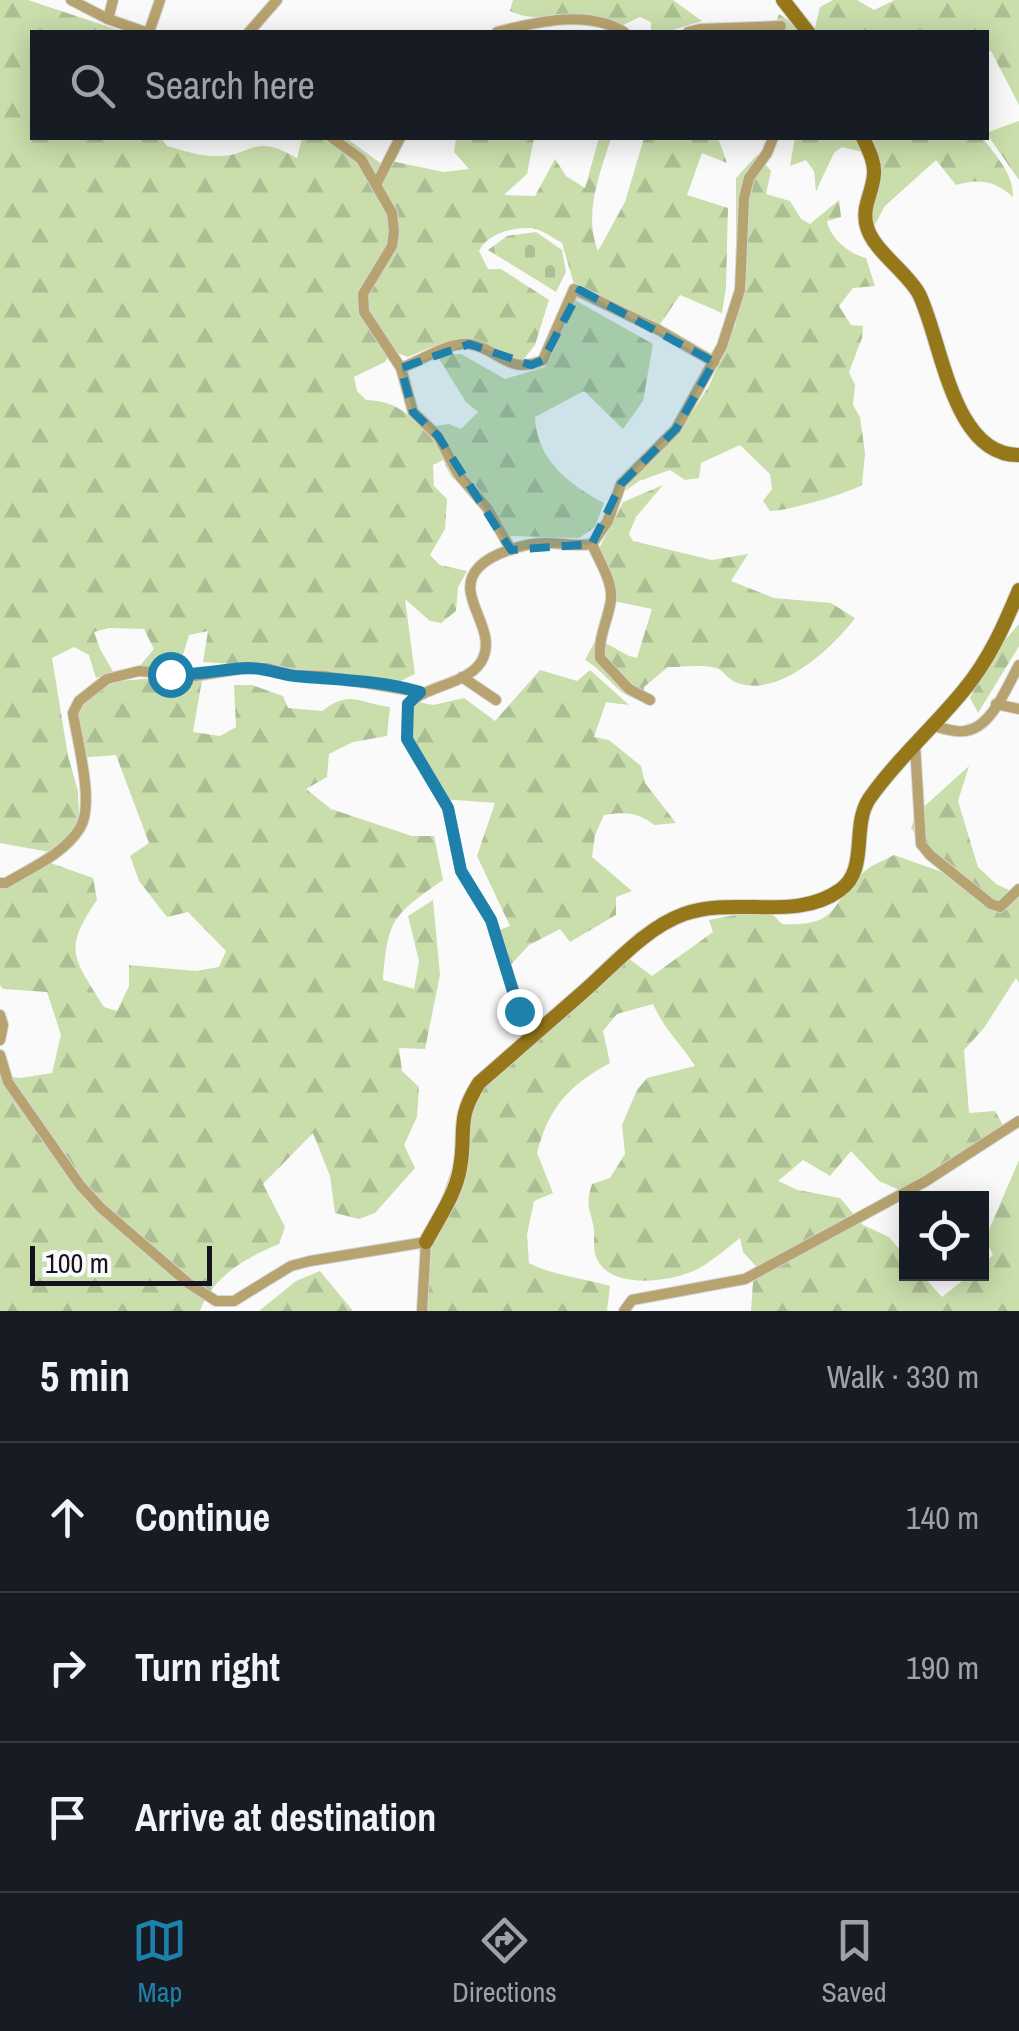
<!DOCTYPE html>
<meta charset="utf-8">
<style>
:root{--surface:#171b24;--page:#20242c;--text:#f1f3f6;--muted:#9ea1a6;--line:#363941;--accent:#1e81ac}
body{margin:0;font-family:"Archivo Narrow",sans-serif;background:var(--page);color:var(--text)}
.controls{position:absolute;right:30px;bottom:30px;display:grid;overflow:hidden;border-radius:0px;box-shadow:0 5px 25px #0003}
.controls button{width:90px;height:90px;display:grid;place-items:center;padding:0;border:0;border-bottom:2px solid var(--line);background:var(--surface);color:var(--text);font:50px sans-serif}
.scale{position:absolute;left:30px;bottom:25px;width:182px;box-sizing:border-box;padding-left:10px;border:5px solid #15131e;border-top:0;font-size:28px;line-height:35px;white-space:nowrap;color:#15131e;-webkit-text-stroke:8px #fafafa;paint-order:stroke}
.stop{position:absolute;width:30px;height:30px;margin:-22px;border:8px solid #1e81ac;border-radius:50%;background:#fff}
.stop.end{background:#1e81ac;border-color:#fff;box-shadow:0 2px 10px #0008}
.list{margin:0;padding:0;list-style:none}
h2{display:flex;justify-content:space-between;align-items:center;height:130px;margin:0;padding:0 40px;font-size:42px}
h2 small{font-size:32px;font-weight:400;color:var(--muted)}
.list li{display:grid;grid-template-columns:65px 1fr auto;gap:30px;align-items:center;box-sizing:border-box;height:150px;padding:0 40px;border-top:2px solid var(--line)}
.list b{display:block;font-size:38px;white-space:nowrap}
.list em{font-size:32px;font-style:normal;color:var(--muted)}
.icon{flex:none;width:55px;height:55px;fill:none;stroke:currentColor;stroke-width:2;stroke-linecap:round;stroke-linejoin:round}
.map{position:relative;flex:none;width:1019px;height:1311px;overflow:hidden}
.search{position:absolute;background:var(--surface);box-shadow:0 5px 25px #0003;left:30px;right:30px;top:30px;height:110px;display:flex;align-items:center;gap:25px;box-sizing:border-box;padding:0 35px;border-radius:0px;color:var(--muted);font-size:38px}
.sheet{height:580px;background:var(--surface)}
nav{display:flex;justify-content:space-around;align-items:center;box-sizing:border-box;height:140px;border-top:2px solid var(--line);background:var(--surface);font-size:28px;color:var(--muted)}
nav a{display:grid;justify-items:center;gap:5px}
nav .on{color:var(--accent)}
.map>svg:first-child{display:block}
</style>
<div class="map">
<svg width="1019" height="1311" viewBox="0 0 1019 1311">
<defs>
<pattern id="forest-firs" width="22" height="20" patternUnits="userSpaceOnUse" patternTransform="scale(2.5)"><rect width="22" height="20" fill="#c9deab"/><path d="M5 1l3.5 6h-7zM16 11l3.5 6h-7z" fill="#acbe93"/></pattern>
<pattern id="cemetery-stones" width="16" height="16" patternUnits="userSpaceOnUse" patternTransform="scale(2.5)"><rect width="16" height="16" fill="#c9deab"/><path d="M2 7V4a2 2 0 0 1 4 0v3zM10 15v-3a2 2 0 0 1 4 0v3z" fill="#acbe93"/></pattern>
</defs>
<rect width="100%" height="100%" fill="#fafafa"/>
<g fill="url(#forest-firs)">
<path d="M0 0H28L124 32H32V138H161L167 146C182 150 199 156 214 156 253 158 251 131 297 158L302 138H346L383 165 391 161 444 172 469 169 454 152 456 138H534L527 174 504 195 535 196 555 159 566 176 585 188 599 138H611C600 174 583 214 598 251L625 202 644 138H718L727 163 702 153 687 195 728 208 726 288 722 313 680 295 658 327 574 284 562 243C553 238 541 229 531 228 512 227 487 234 479 251L488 269H501L549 300 535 345 523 360C495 358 469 340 440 345 429 347 418 353 408 357L392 351 385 362 354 377 357 391 366 400C392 401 405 410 422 428L449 424 461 429 478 412 466 402 436 354H461L505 379 545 367 571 298 653 344 643 401 623 429 584 391 535 417C537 460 568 484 604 503L595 527 579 538 510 536 451 476 443 460 433 465 434 486 447 499 445 529 430 555 440 565 467 571 458 587 456 611 441 623 430 621 405 599 415 674 388 687 308 677 282 678 231 664 203 662 208 631 189 635 179 668H138L154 649 144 629 109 628 94 632 100 649 114 673 96 678 89 655 74 647 52 658 68 756 78 791 79 822 55 853 0 843Z"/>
<path d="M513 0H673L702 21 666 32H651V22L640 17 621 26C579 0 549 29 510 11Z"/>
<polygon points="833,0 857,0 874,10 895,0 1019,0 1019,105 991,51 987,52 986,32 773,32 779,14 796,26 814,32 820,7"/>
<polygon points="1019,121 1019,180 986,133"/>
<path d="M795 138H983C995 155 1014 174 1013 197 996 181 978 178 956 185L936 160 885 206 873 228 869 222 875 155 842 147 834 153 816 191 814 171 806 160 790 166Z"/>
<path d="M757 155 771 171 766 194 790 201 801 219 810 224 839 200 841 217 827 221C830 238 849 254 866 258L875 286 853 288 839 306 851 325 863 326 862 338 849 372 855 385 853 405 860 417 865 453 862 485C846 494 788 511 770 511L763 501 772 489 770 474 740 445 701 463 699 478 685 480 670 470 639 481 625 491 640 466 678 434 709 386 736 324V178Z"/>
<path d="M663 485 636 517 629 534 633 541 712 560 748 554 731 581 774 598 831 603 855 618C833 648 777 700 735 682 728 679 723 670 716 668 703 664 682 667 668 667L644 687 643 701C617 697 607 672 585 660L595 641C611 642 621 655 637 658L652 609 609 600C588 543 601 552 623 502Z"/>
<polygon points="1019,624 1019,646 978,713 970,698 990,657"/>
<path d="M540 670 577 681 590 670 629 705 606 702 594 737 609 740 641 766 645 783 676 823 654 825C637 812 625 812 604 815L595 835 592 857 632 891 616 897V915L570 942 560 929 529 945 505 971 491 933 510 926 477 856 495 803 442 799 403 736 414 701 433 705 464 698 495 721Z"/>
<path d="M203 674 193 732 220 736 236 727 234 685H252L283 696 288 708 322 711C351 689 358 703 390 707L387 736 353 742 329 754 327 777 306 789 331 809 412 836H434L443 880C393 915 388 918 383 980L414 989 419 961 408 916 433 900 440 975 425 1049 399 1048 402 1071 419 1087 417 1117 404 1145 415 1168 375 1213 359 1219 335 1213 330 1176 313 1133 263 1184 285 1227 279 1244C247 1257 212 1277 200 1311H0V1076L20 1078 52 1073 61 1035 47 992 3 989 0 985V889L45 861 93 878 97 900C62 951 74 958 104 1007L117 1011 129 986V965L196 971 219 967 226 951 188 912 167 917 139 881 130 856 149 843 116 755 77 758 73 724 89 692 120 681Z"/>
<path d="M969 766 958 801 978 867 996 884 1013 892 1019 886V983L1016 978 984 1028 964 1050 969 1113 995 1111 1003 1125 904 1192 879 1181 851 1151 830 1176 803 1160 778 1181 798 1190 840 1198 863 1225 889 1237 906 1257V1274H921L942 1297 971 1274H982V1265L993 1255 985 1239 1019 1160V1311H751L753 1282 762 1273 743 1252 740 1238C726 1249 711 1262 696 1270 670 1282 611 1290 597 1259 592 1249 595 1239 594 1229 590 1208 585 1207 592 1184L610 1178 625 1154 622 1125 637 1090 647 1078 695 1066C681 1044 664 1029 653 1004L617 1014 603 1031 610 1063C568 1086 549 1107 537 1153L553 1193 534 1201 527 1235 529 1263C555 1276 582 1278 610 1286L607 1311H427L434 1219 463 1137 469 1100 513 1052 554 1027 571 999 628 958 652 976 713 932 709 920 767 909 782 924C843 927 828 902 865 871 873 864 885 860 894 855L945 873 911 828 917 813Z"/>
<polygon points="320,1271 353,1311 259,1311 296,1281"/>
</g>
<polygon fill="url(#cemetery-stones)" points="536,232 562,250 566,272 556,292 488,250 507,236"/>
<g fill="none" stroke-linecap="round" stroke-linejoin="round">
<defs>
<g id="street">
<polyline points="71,0 108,19 145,32"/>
<polyline points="108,19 113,0"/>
<polyline points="149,32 160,0"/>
<polyline points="249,32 277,0"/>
<path d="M497 32C536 22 588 9 624 32"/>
<polyline points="688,32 700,29 781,26"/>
<polyline points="332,138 361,159 392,213 394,231 392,246 363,294 364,312 401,368 413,412 438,436 458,474 488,509 511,550"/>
<polyline points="376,185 400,138"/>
<path d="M401 368C420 361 448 342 469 344 497 347 508 376 543 360L574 289 657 329 714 362"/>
<path d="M592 544C599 561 613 581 611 600 608 620 598 637 600 658L629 689 650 700"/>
<polyline points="462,677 496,700"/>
<polyline points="996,704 1019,709"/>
<path d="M933 726C943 728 955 733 965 731 992 728 1007 686 1019 665"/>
<polyline points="915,745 921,844 930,855 991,904 1000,907 1019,889"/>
<path d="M0 883H6C31 868 64 854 80 828 95 805 77 740 73 713L79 701 107 679 139 671 195 676 246 668H267L292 675 324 676 420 692"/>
<polyline points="0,1015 3,1025 0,1040"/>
<path d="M529 1038 491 920 461 871 448 808 407 739 408 704C427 685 466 685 481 662 501 629 451 595 479 567 492 553 526 543 545 543 561 543 575 547 592 544L608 521 621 484 676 429 722 346 740 290 744 198 749 178 767 153 773 138"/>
<polyline points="0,1055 8,1082 80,1185 101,1208 188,1283 216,1301 234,1301 291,1266 310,1261 426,1242 422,1311"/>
<polyline points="624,1311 632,1300 745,1279 926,1181 1019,1121"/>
</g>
<g id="secondary">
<polyline points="783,0 808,32"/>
<path d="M863 138C868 149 875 161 874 174 873 193 861 207 867 227 873 250 907 272 919 294 942 341 952 456 1019 455"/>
<path d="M426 1242C438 1219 456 1194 460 1168 467 1130 455 1121 479 1083 513 1053 548 1023 582 993 613 966 645 928 684 914 734 896 796 922 840 890 869 870 851 827 869 799 897 759 934 727 964 690 989 660 1004 626 1019 590"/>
</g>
</defs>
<use href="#street" stroke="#d5d5d7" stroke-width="12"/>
<use href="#secondary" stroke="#d5d5d7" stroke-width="16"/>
<use href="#street" stroke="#b7a36f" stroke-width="10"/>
<use href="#secondary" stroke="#96781a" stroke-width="14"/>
</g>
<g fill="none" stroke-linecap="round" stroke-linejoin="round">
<path stroke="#1e81ac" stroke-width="12" d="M170 674C197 676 221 669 248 668 265 668 279 674 295 676 337 680 379 680 420 692L408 704 407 739 448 808 461 871 491 920 519 1011"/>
</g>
<path fill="#1e81ac" fill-opacity="0.2" stroke="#1e81ac" stroke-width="8" stroke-dasharray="20 12" stroke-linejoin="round" d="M580 290 714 362 676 429 621 484 592 544 511 550 438 436 413 412 401 368 469 344 531 365 543 360Z"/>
</svg>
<div class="controls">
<button><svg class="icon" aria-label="locate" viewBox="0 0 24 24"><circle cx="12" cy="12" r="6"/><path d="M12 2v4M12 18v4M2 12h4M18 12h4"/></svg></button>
</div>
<div class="scale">100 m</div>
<div class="stop" style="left:170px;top:674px"></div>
<div class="stop end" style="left:519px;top:1011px"></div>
<div class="search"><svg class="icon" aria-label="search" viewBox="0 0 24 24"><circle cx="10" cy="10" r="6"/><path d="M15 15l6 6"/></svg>Search here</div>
</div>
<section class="sheet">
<h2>5 min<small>Walk · 330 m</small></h2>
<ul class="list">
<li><svg class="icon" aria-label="ahead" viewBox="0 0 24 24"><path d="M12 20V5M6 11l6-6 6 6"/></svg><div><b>Continue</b></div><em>140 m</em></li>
<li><svg class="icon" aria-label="right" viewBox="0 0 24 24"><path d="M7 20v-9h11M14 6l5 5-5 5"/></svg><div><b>Turn right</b></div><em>190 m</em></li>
<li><svg class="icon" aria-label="arrive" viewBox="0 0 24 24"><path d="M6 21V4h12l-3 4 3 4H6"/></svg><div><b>Arrive at destination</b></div></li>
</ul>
</section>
<nav>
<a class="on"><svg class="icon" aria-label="map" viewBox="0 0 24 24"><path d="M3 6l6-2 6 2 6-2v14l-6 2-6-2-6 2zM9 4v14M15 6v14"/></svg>Map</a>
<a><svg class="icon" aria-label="directions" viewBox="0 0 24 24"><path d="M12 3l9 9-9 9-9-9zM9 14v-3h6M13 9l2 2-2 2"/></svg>Directions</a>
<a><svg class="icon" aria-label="saved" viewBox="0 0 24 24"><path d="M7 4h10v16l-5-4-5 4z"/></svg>Saved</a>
</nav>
